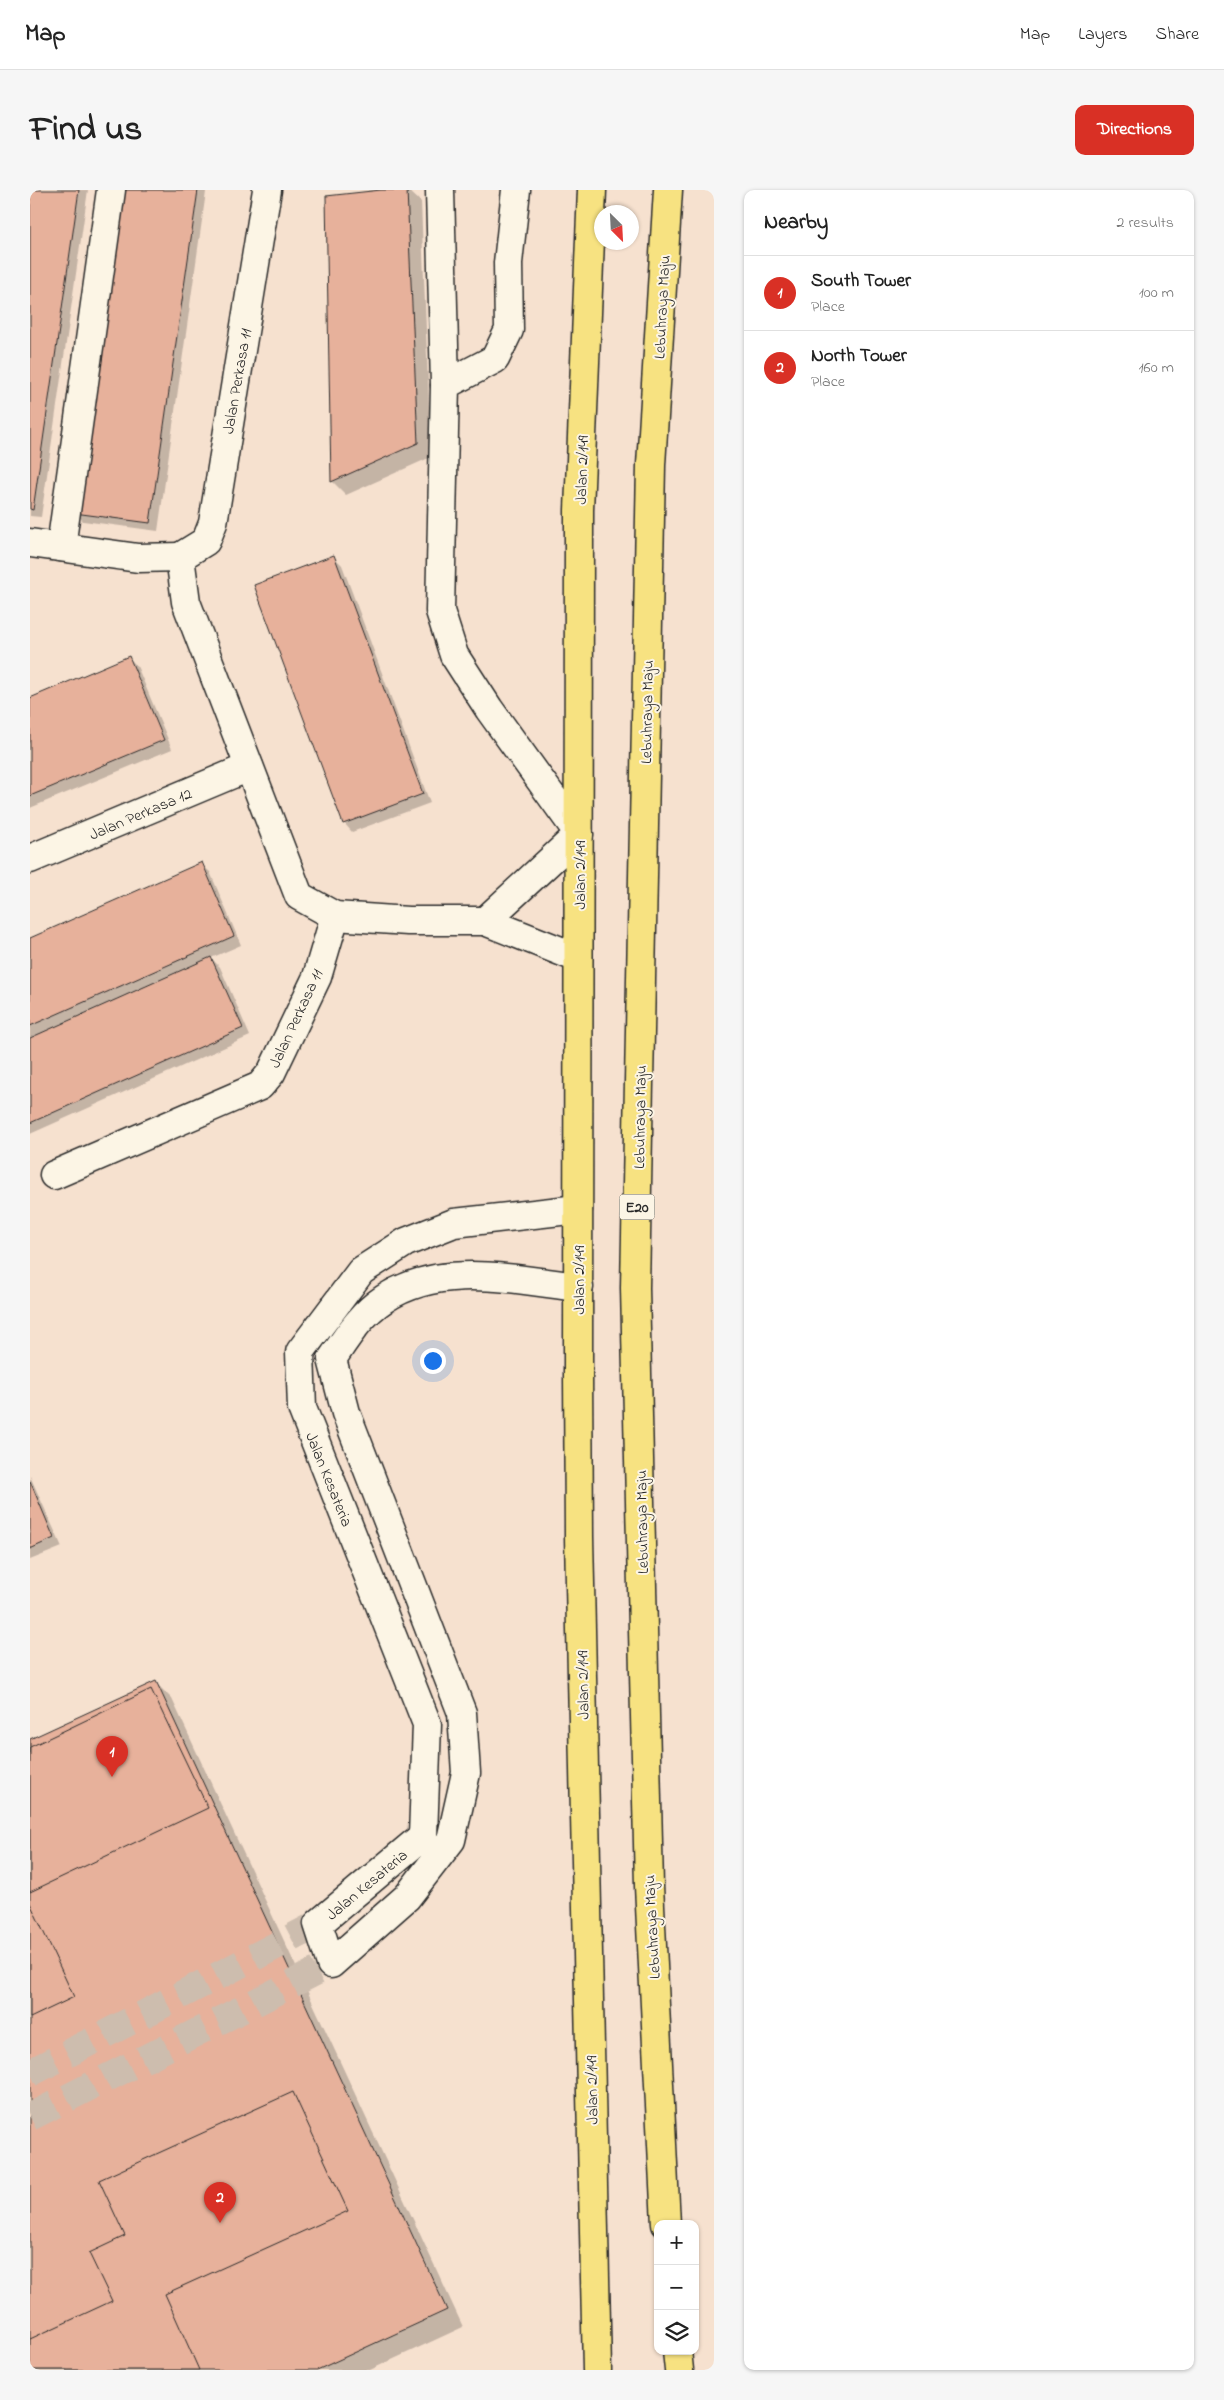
<!DOCTYPE html>
<meta charset="utf-8">
<style>
:root{--surface:#fff;--page:#f6f6f6;--text:#222;--muted:#767676;--line:#e0e0e0;--accent:#d93025}
body{margin:0;font-family:"Indie Flower",sans-serif;background:var(--page);color:var(--text)}
.controls{position:absolute;right:15px;bottom:15px;display:grid;overflow:hidden;border-radius:10px;box-shadow:0 1px 4px #0004}
.controls button{width:45px;height:45px;display:grid;place-items:center;padding:0;border:0;border-bottom:1px solid var(--line);background:var(--surface);color:var(--text);font:25px sans-serif}
.compass{position:absolute;left:564px;top:15px;width:45px;height:45px;border-radius:50%;background:var(--surface);box-shadow:0 1px 4px #0004;rotate:156deg}
.you{position:absolute;left:402px;top:1170px;width:18px;height:18px;margin:-12px;border:4px solid #fff;border-radius:50%;background:#1a73e8;box-shadow:0 0 0 8px #1a73e833}
.badge{display:grid;place-items:center;width:32px;height:32px;border-radius:50%;background:var(--accent);color:#fff;font-size:16px;font-weight:700}
.pin{position:absolute;translate:-50% -41px;filter:drop-shadow(0 1px 2px #0008)}
.pin::after{content:'';position:absolute;top:26px;width:18px;height:15px;background:inherit;clip-path:polygon(0 0,100% 0,50% 100%)}
.list{margin:0;padding:0;list-style:none}
h2{display:flex;justify-content:space-between;align-items:center;height:65px;margin:0;padding:0 20px;font-size:21px}
h2 small{font-size:16px;font-weight:400;color:var(--muted)}
.list li{display:grid;grid-template-columns:32px 1fr auto;gap:15px;align-items:center;box-sizing:border-box;height:75px;padding:0 20px;border-top:1px solid var(--line)}
.list b{display:block;font-size:19px;white-space:nowrap}
.list p{margin:0;font-size:16px;white-space:nowrap;color:var(--muted)}
.list em{font-size:16px;font-style:normal;color:var(--muted)}
.icon{flex:none;width:28px;height:28px;fill:none;stroke:currentColor;stroke-width:2;stroke-linecap:round;stroke-linejoin:round}
.map{position:relative;flex:none;width:684px;height:2180px;overflow:hidden;border-radius:10px}
header{display:flex;align-items:center;gap:30px;box-sizing:border-box;height:70px;padding:0 25px;background:var(--surface);border-bottom:1px solid var(--line)}
header strong{font-size:24px}
nav{display:flex;gap:28px;margin-inline-start:auto;font-size:18px}
.intro{display:flex;align-items:center;justify-content:space-between;box-sizing:border-box;height:120px;padding:0 30px}
h1{margin:0;font-size:35px}
.button{padding:12px 22px;border-radius:10px;background:var(--accent);color:#fff;font-size:18px;font-weight:700}
main{display:flex;gap:30px;padding:0 30px}
aside{flex:1;background:var(--surface);border-radius:10px;box-shadow:0 1px 4px #0004}
.map>svg:first-child{display:block}
</style>
<header>
<strong>Map</strong>
<nav><a>Map</a><a>Layers</a><a>Share</a></nav>
</header>
<div class="intro"><h1>Find us</h1><a class="button">Directions</a></div>
<main>
<div class="map">
<svg width="684" height="2180" viewBox="0 0 684 2180">
<rect width="100%" height="100%" fill="#f6e1cf"/>
<filter id="ink" filterUnits="userSpaceOnUse"><feTurbulence type="fractalNoise" baseFrequency=".02" numOctaves="2"/><feDisplacementMap in="SourceGraphic" scale="10" xChannelSelector="R" yChannelSelector="G"/><feConvolveMatrix kernelMatrix="1 2 1 2 8 2 1 2 1" color-interpolation-filters="sRGB"/></filter>
<g filter="url(#ink)">
<g fill="#0003">
<polygon points="0,0 58,0 11,327 0,326"/>
<polygon points="91,0 174,0 176,2 128,341 53,331 45,322"/>
<polygon points="362,0 378,0 391,12 401,267 316,305 302,291"/>
<polygon points="304,367 312,375 400,613 322,642 314,633"/>
<polygon points="99,468 107,476 142,559 0,618 0,509"/>
<polygon points="171,674 180,682 211,755 181,768 190,777 220,846 0,944 0,749"/>
<polygon points="0,1286 32,1357 0,1370"/>
<polygon points="125,1492 142,1509 433,2137 340,2180 0,2180 0,1550"/>
</g>
<g fill="#e7b19b" stroke="#2b2b2b">
<polygon points="0,0 49,0 3,320 0,319"/>
<polygon points="90,0 168,0 120,333 44,323"/>
<polygon points="351,0 377,0 388,253 301,292 296,6"/>
<polygon points="304,365 393,604 313,634 224,395"/>
<polygon points="99,466 134,550 0,606 0,508"/>
<polygon points="172,672 204,746 0,836 0,748"/>
<polygon points="181,767 213,838 0,933 0,848"/>
<polygon points="0,1291 24,1348 0,1359"/>
<polygon points="126,1491 417,2120 287,2180 0,2180 0,1549"/>
<polygon points="121,1499 178,1618 0,1702 0,1557"/>
<polygon points="0,1713 44,1807 0,1828"/>
<polygon points="263,1902 318,2021 135,2104 169,2180 0,2180 0,2149 82,2111 59,2063 95,2046 69,1990"/>
</g>
<g fill="none" stroke-linecap="round" stroke-linejoin="round">
<g stroke="#cdbdae" stroke-width="28" stroke-dasharray="28 14" stroke-linecap="butt">
<polyline points="0,1883 288,1734"/>
<polyline points="0,1927 301,1774"/>
</g>
<defs>
<g id="minor">
<polyline points="237,0 183,333 176,351 150,367 156,412 269,706 305,726 378,731 455,731"/>
<polyline points="410,0 415,195"/>
<polyline points="486,0 478,73 479,140 465,169 415,195 410,421 424,465 459,519 549,644 455,731 548,768"/>
<polyline points="0,353 108,368 150,367"/>
<polyline points="31,357 81,0"/>
<polyline points="0,669 219,577"/>
<polyline points="24,985 230,896 241,883 287,787 305,726"/>
<path d="M548 1019 424 1033 376 1052 331 1081 270 1162 272 1218 397 1534 393 1646 288 1734 301 1774 377 1707 421 1650 436 1583 432 1523 316 1223 302 1169C317 1147 331 1124 354 1109 410 1071 486 1090 549 1097"/>
</g>
<polyline id="major" points="562,0 549,320 548,1183 549,1347 567,2180"/>
<g id="highway">
<polyline points="636,2034 619,1696 605,1098 621,275 638,0"/>
<polyline points="647,2161 649,2180"/>
</g>
</defs>
<use href="#minor" stroke="#2b2b2b" stroke-width="31"/>
<use href="#major" stroke="#2b2b2b" stroke-width="31"/>
<use href="#highway" stroke="#2b2b2b" stroke-width="31"/>
<use href="#minor" stroke="#fcf5e5" stroke-width="28"/>
<use href="#major" stroke="#f7e281" stroke-width="28"/>
<use href="#highway" stroke="#f7e281" stroke-width="28"/>
</g>
</g>
<g text-anchor="middle" stroke-width="4" stroke-linejoin="round" paint-order="stroke">
<rect fill="#fcf5e5" stroke="#6a6863" stroke-width="1" x="589.5" y="1004.5" width="35" height="25" rx="4"/>
<g font-size="15" font-weight="bold" fill="#2b2b2b">
<text x="607" y="1022">E20</text>
</g>
<g font-size="16" fill="#2b2b2b" stroke="#fcf5e5">
<text transform="translate(631 117) rotate(-87)" y="6">Lebuhraya Maju</text>
<text transform="translate(206 191) rotate(-80)" y="6">Jalan Perkasa 11</text>
<text transform="translate(551 280) rotate(-88)" y="6">Jalan 2/149</text>
<text transform="translate(616 522) rotate(-89)" y="6">Lebuhraya Maju</text>
<text transform="translate(110 623) rotate(-23)" y="6">Jalan Perkasa 12</text>
<text transform="translate(549 685) rotate(-90)" y="6">Jalan 2/149</text>
<text transform="translate(265 828) rotate(-65)" y="6">Jalan Perkasa 11</text>
<text transform="translate(609 927) rotate(-89)" y="6">Lebuhraya Maju</text>
<text transform="translate(548 1090) rotate(-90)" y="6">Jalan 2/149</text>
<text transform="translate(300 1289) rotate(68)" y="6">Jalan Kesateria</text>
<text transform="translate(611 1332) rotate(-91)" y="6">Lebuhraya Maju</text>
<text transform="translate(552 1495) rotate(-91)" y="6">Jalan 2/149</text>
<text transform="translate(336 1694) rotate(-40)" y="6">Jalan Kesateria</text>
<text transform="translate(621 1737) rotate(-93)" y="6">Lebuhraya Maju</text>
<text transform="translate(561 1900) rotate(-91)" y="6">Jalan 2/149</text>
</g>
</g>
</svg>
<div class="controls">
<button>+</button>
<button>−</button>
<button><svg class="icon" aria-label="layers" viewBox="0 0 24 24"><path d="M12 4l9 5-9 5-9-5zM3 14l9 5 9-5"/></svg></button>
</div>
<svg class="compass" viewBox="-18 -18 36 36"><path d="M0-13l5 13h-10z" fill="#e53935"/><path d="M0 13l5-13h-10z" fill="#767676"/></svg>
<div class="you"></div>
<div class="pin badge" style="left:82px;top:1587px">1</div>
<div class="pin badge" style="left:190px;top:2033px">2</div>
</div>
<aside>
<h2>Nearby<small>2 results</small></h2>
<ul class="list">
<li><span class="badge">1</span><div><b>South Tower</b><p>Place</p></div><em>100 m</em></li>
<li><span class="badge">2</span><div><b>North Tower</b><p>Place</p></div><em>160 m</em></li>
</ul>
</aside>
</main>
